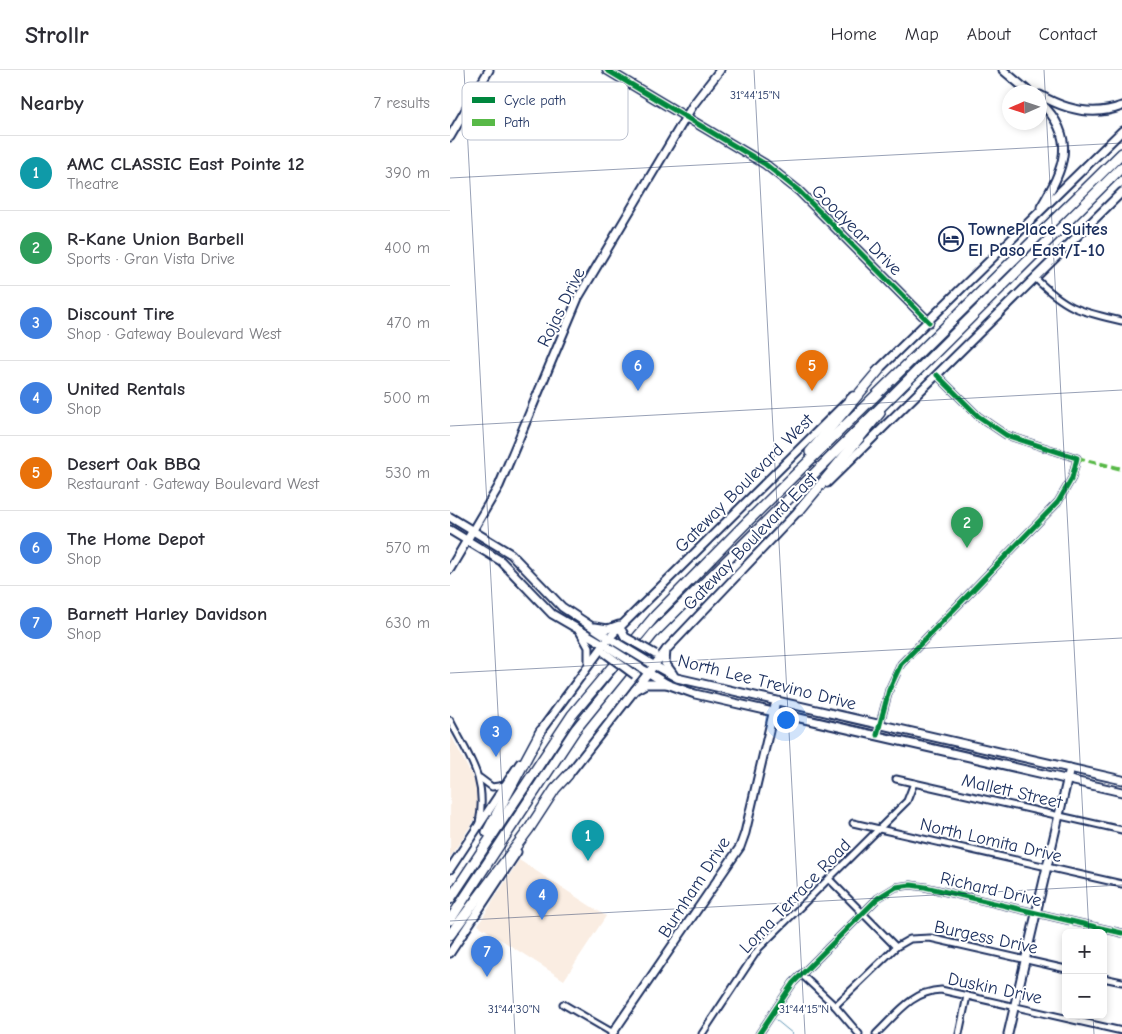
<!DOCTYPE html>
<meta charset="utf-8">
<style>
:root{--surface:#fff;--page:#f2f2f3;--text:#2b2b33;--muted:#7c7c81;--line:#e1e1e2;--accent:#0f766e}
body{margin:0;font-family:"Comic Neue",sans-serif;background:var(--page);color:var(--text)}
.controls{position:absolute;right:15px;bottom:15px;display:grid;overflow:hidden;border-radius:8px;box-shadow:0 2px 8px #0003}
.controls button{width:45px;height:45px;display:grid;place-items:center;padding:0;border:0;border-bottom:1px solid var(--line);background:var(--surface);color:var(--text);font:25px sans-serif}
.compass{position:absolute;left:552px;top:15px;width:45px;height:45px;border-radius:50%;background:var(--surface);box-shadow:0 2px 8px #0003;rotate:267deg}
.you{position:absolute;left:335px;top:649px;width:18px;height:18px;margin:-12px;border:4px solid #fff;border-radius:50%;background:#1a73e8;box-shadow:0 0 0 8px #1a73e833}
.badge{display:grid;place-items:center;width:32px;height:32px;border-radius:50%;background:var(--accent);color:#fff;font-size:16px;font-weight:700}
.pin{position:absolute;translate:-50% -41px;filter:drop-shadow(0 1px 2px #0008)}
.pin::after{content:'';position:absolute;top:26px;width:18px;height:15px;background:inherit;clip-path:polygon(0 0,100% 0,50% 100%)}
.list{margin:0;padding:0;list-style:none}
h2{display:flex;justify-content:space-between;align-items:center;height:65px;margin:0;padding:0 20px;font-size:21px}
h2 small{font-size:16px;font-weight:400;color:var(--muted)}
.list li{display:grid;grid-template-columns:32px 1fr auto;gap:15px;align-items:center;box-sizing:border-box;height:75px;padding:0 20px;border-top:1px solid var(--line)}
.list b{display:block;font-size:19px;white-space:nowrap}
.list p{margin:0;font-size:16px;white-space:nowrap;color:var(--muted)}
.list em{font-size:16px;font-style:normal;color:var(--muted)}
.map{position:relative;flex:none;width:672px;height:964px;overflow:hidden}
header{display:flex;align-items:center;gap:30px;box-sizing:border-box;height:70px;padding:0 25px;background:var(--surface);border-bottom:1px solid var(--line)}
header strong{font-size:24px}
nav{display:flex;gap:28px;margin-inline-start:auto;font-size:18px}
main{display:flex}
aside{flex:1;background:var(--surface)}
.map>svg:first-child{display:block}
</style>
<header>
<strong>Strollr</strong>
<nav><a>Home</a><a>Map</a><a>About</a><a>Contact</a></nav>
</header>
<main>
<aside>
<h2>Nearby<small>7 results</small></h2>
<ul class="list">
<li><span class="badge" style="background:#0f9aa8">1</span><div><b>AMC CLASSIC East Pointe 12</b><p>Theatre</p></div><em>390 m</em></li>
<li><span class="badge" style="background:#2e9e5b">2</span><div><b>R-Kane Union Barbell</b><p>Sports · Gran Vista Drive</p></div><em>400 m</em></li>
<li><span class="badge" style="background:#3f7fe0">3</span><div><b>Discount Tire</b><p>Shop · Gateway Boulevard West</p></div><em>470 m</em></li>
<li><span class="badge" style="background:#3f7fe0">4</span><div><b>United Rentals</b><p>Shop</p></div><em>500 m</em></li>
<li><span class="badge" style="background:#e8710a">5</span><div><b>Desert Oak BBQ</b><p>Restaurant · Gateway Boulevard West</p></div><em>530 m</em></li>
<li><span class="badge" style="background:#3f7fe0">6</span><div><b>The Home Depot</b><p>Shop</p></div><em>570 m</em></li>
<li><span class="badge" style="background:#3f7fe0">7</span><div><b>Barnett Harley Davidson</b><p>Shop</p></div><em>630 m</em></li>
</ul>
</aside>
<div class="map">
<svg width="672" height="964" viewBox="0 0 672 964">
<rect width="100%" height="100%" fill="#fff"/>
<filter id="ink" filterUnits="userSpaceOnUse"><feTurbulence type="fractalNoise" baseFrequency=".02" numOctaves="2"/><feDisplacementMap in="SourceGraphic" scale="10" xChannelSelector="R" yChannelSelector="G"/><feConvolveMatrix kernelMatrix="1 2 1 2 8 2 1 2 1" color-interpolation-filters="sRGB"/></filter>
<g filter="url(#ink)">
<g fill="#faede2">
<polygon points="0,663 29,720 27,746 0,787"/>
<polygon points="69,790 156,846 114,910 28,855"/>
</g>
<g fill="none" stroke-linecap="round" stroke-linejoin="round">
<polyline stroke="#6196b6" stroke-width="1" points="326,950 343,964"/>
<defs>
<g id="street">
<path d="M585 208C618 240 629 241 672 251"/>
<path d="M0 650C19 688 38 708 29 753"/>
<polyline points="427,665 439,620 451,594 608,432 622,408 627,388 556,365 528,346 487,305"/>
<polyline points="30,708 42,717 55,715"/>
<polyline points="446,709 672,760"/>
<polyline points="403,753 672,814"/>
<polyline points="379,809 446,877"/>
<polyline points="351,904 385,936 409,964"/>
<polyline points="653,908 672,912"/>
<polyline points="113,934 163,963"/>
<polyline points="385,936 446,877 460,869 480,868 616,899"/>
<polyline points="252,964 309,878 457,731 464,713"/>
<polyline points="309,964 343,913 428,828 446,817 461,815 475,817 672,863"/>
<path d="M426 964C446 945 462 921 491 920L672 961"/>
<polyline points="509,964 517,926"/>
</g>
<g id="secondary">
<polyline points="157,0 315,94 349,121 479,252"/>
<polyline points="553,0 579,22"/>
<path d="M590 25C616 40 643 47 672 36"/>
<path d="M590 32C628 68 614 98 591 137"/>
<polyline points="0,67 39,0"/>
<polyline points="426,302 672,61"/>
<polyline points="377,413 672,122"/>
<polyline points="0,447 61,484 112,537 162,570"/>
<polyline points="0,460 51,491 102,544 157,576"/>
<polyline points="0,499 49,416 128,228 243,35 270,0"/>
<polyline points="145,557 158,559 169,555"/>
<polyline points="130,561 139,577 139,593"/>
<polyline points="216,580 215,593 223,604"/>
<polyline points="200,593 227,608 672,710"/>
<polyline points="194,600 217,614 245,624 672,722"/>
<polyline points="185,620 196,614 217,614"/>
<polyline points="89,663 159,568 403,326"/>
<polyline points="115,709 217,579 351,438"/>
<polyline points="0,799 70,693"/>
<polyline points="0,883 67,782"/>
<polyline points="162,964 290,777 295,763 326,631"/>
<polyline points="558,964 620,698"/>
</g>
<g id="highway">
<polyline points="360,382 429,300"/>
<polyline points="349,441 430,343"/>
<polyline points="37,762 91,661"/>
<polyline points="0,829 122,645 205,546 297,452 672,83"/>
<polyline points="0,850 126,659 203,564 672,97"/>
<polyline points="0,865 79,759 105,719 118,705"/>
</g>
</defs>
<use href="#street" stroke="#1b2f5e" stroke-width="9"/>
<use href="#secondary" stroke="#1b2f5e" stroke-width="11"/>
<use href="#highway" stroke="#1b2f5e" stroke-width="12"/>
<use href="#street" stroke="#fff" stroke-width="5"/>
<use href="#secondary" stroke="#fff" stroke-width="7"/>
<use href="#highway" stroke="#fff" stroke-width="9"/>
<defs>
<g id="secondary-bridge">
<polyline points="172,561 175,567 205,584"/>
<polyline points="164,571 197,591"/>
<polyline points="158,577 191,598"/>
<polyline points="155,583 185,605"/>
</g>
</defs>
<use href="#secondary-bridge" stroke="#1b2f5e" stroke-width="11" stroke-linecap="butt"/>
<use href="#secondary-bridge" stroke="#fff" stroke-width="7"/>
<polyline stroke="#58b947" stroke-width="4" stroke-dasharray="8 4" stroke-linecap="butt" points="627,388 672,399"/>
<defs>
<g id="cycleway">
<polyline points="157,0 315,94 349,121 479,252"/>
<polyline points="427,665 439,620 451,594 608,432 622,408 627,388 556,365 528,346 487,305"/>
<polyline points="309,964 343,913 428,828 446,817 461,815 475,817 672,863"/>
</g>
</defs>
<use href="#cycleway" stroke="#fff" stroke-width="8"/>
<use href="#cycleway" stroke="#00873e" stroke-width="5"/>
</g>
</g>
<path fill="none" stroke="#1b2f5e" stroke-width="1" stroke-opacity="0.45" d="M14 0 65 964M304 0 355 964M594 0 639 863M0 108 672 73M0 356 672 320M0 603 672 568M0 851 672 815M643 945 644 964"/>
<defs>
<symbol id="hotel-ring" viewBox="-11 -11 22 22"><circle r="9.5" fill="#fff" stroke="#1b2f5e" stroke-width="1.5"/><path d="M-6-4.5h1.5V1H6V5H4.5V3h-9V5H-6ZM-4 0a1.8 1.8 0 1 1 3.6 0ZM.5 0V-2.5h3Q6-2.5 6 0Z" fill="#1b2f5e"/></symbol>
</defs>
<g fill-rule="evenodd">
<use href="#hotel-ring" x="487" y="155" width="28" height="28"/>
</g>
<g text-anchor="middle" stroke-width="4" stroke-linejoin="round" paint-order="stroke">
<g font-size="18" font-weight="bold" fill="#1b2f5e" stroke="#fff" text-anchor="start">
<text x="518" y="165">TownePlace Suites<tspan x="518" dy="21">El Paso East/I-10</tspan></text>
</g>
<g font-size="18" fill="#1b2f5e" stroke="#fff">
<text transform="translate(407 160) rotate(45)" y="6">Goodyear Drive</text>
<text transform="translate(111 237) rotate(-64)" y="6">Rojas Drive</text>
<text transform="translate(294 413) rotate(-45)" y="6">Gateway Boulevard West</text>
<text transform="translate(300 471) rotate(-46)" y="6">Gateway Boulevard East</text>
<text transform="translate(317 612) rotate(14)" y="6">North Lee Trevino Drive</text>
<text transform="translate(562 721) rotate(13)" y="6">Mallett Street</text>
<text transform="translate(541 770) rotate(13)" y="6">North Lomita Drive</text>
<text transform="translate(244 817) rotate(-57)" y="6">Burnham Drive</text>
<text transform="translate(541 819) rotate(13)" y="6">Richard Drive</text>
<text transform="translate(345 826) rotate(-46)" y="6">Loma Terrace Road</text>
<text transform="translate(536 867) rotate(12)" y="6">Burgess Drive</text>
<text transform="translate(545 918) rotate(12)" y="6">Duskin Drive</text>
</g>
</g>
<rect x="12" y="12" width="166" height="58" rx="8" fill="#fff" stroke="#bbc1cf" stroke-width="1"/>
<rect x="22" y="27" width="23" height="6" fill="#00873e"/>
<rect x="22" y="49" width="23" height="7" fill="#58b947"/>
<g font-size="14" fill="#1b2f5e">
<text x="54" y="35">Cycle path</text>
<text x="54" y="57">Path</text>
</g>
<g font-size="12" text-anchor="middle" fill="#1b2f5e" stroke="#fff" stroke-width="4" stroke-linejoin="round" paint-order="stroke">
<text x="305" y="29">31°44'15"N</text>
<text x="64" y="943">31°44'30"N</text>
<text x="354" y="943">31°44'15"N</text>
</g>
</svg>
<div class="controls">
<button>+</button>
<button>−</button>
</div>
<svg class="compass" viewBox="-18 -18 36 36"><path d="M0-13l5 13h-10z" fill="#e53935"/><path d="M0 13l5-13h-10z" fill="#7c7c81"/></svg>
<div class="you"></div>
<div class="pin badge" style="left:138px;top:791px;background:#0f9aa8">1</div>
<div class="pin badge" style="left:517px;top:478px;background:#2e9e5b">2</div>
<div class="pin badge" style="left:46px;top:687px;background:#3f7fe0">3</div>
<div class="pin badge" style="left:92px;top:850px;background:#3f7fe0">4</div>
<div class="pin badge" style="left:362px;top:321px;background:#e8710a">5</div>
<div class="pin badge" style="left:188px;top:321px;background:#3f7fe0">6</div>
<div class="pin badge" style="left:37px;top:907px;background:#3f7fe0">7</div>
</div>
</main>
